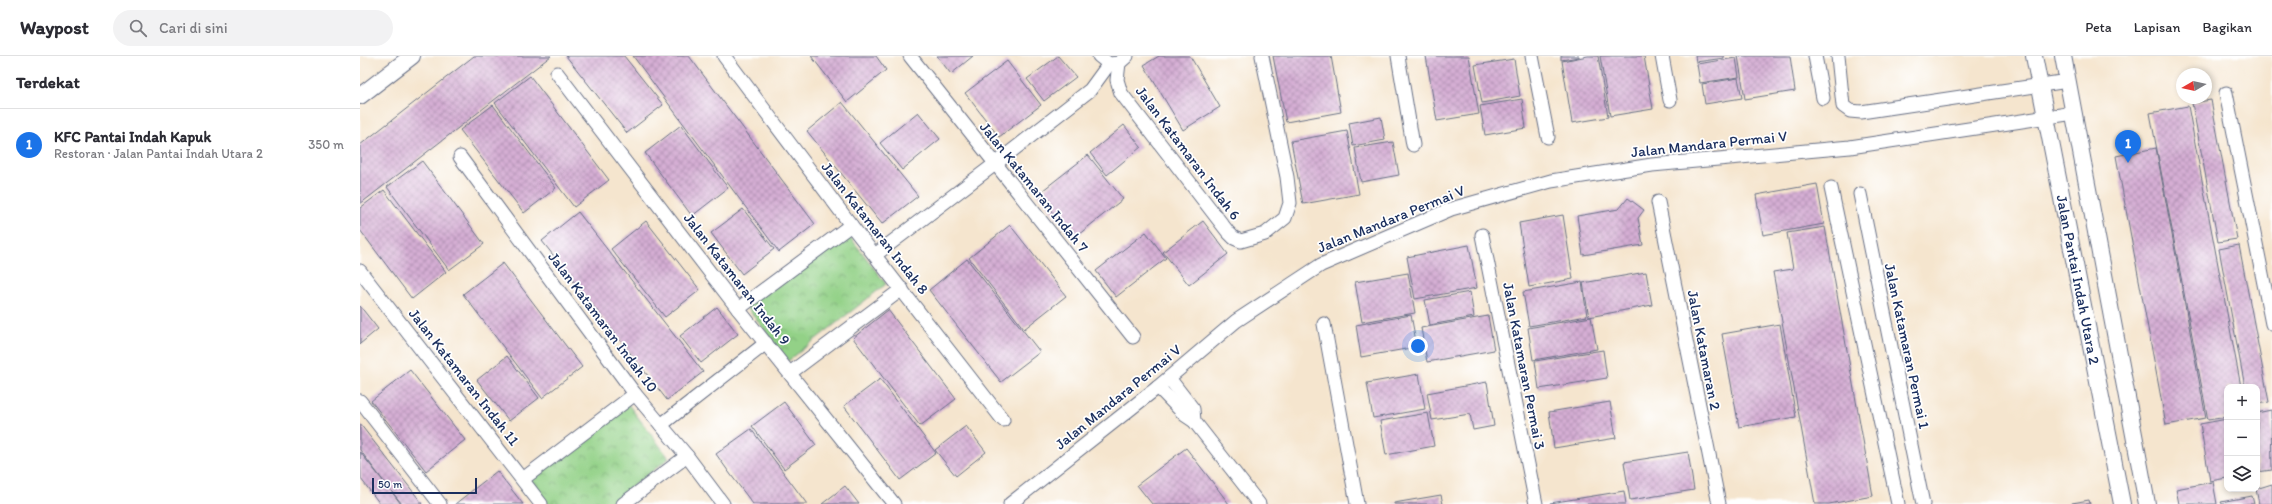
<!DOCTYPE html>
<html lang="id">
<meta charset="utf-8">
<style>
:root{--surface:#fff;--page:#f2f2f3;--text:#2b2b33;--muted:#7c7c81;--line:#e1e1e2;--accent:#1a73e8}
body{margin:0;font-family:Itim,sans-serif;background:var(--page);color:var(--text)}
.controls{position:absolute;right:12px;bottom:12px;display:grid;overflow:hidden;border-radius:8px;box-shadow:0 2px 6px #0003}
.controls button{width:36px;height:36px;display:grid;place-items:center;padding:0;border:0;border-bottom:1px solid var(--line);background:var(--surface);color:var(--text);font:20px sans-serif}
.compass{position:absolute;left:1816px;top:12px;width:36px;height:36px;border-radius:50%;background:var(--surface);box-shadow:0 2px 6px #0003;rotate:261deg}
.scale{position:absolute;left:12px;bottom:10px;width:105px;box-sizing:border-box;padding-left:4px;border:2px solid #1b2f5e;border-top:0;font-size:11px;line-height:14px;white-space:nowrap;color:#1b2f5e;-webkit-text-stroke:3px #fff;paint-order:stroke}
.you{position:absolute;left:1058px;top:290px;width:14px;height:14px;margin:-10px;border:3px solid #fff;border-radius:50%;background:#1a73e8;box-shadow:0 0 0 6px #1a73e833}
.badge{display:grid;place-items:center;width:26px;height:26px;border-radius:50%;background:var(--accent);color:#fff;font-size:13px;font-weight:700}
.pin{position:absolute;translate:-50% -33px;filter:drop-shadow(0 1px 2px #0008)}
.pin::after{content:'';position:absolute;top:21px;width:14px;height:12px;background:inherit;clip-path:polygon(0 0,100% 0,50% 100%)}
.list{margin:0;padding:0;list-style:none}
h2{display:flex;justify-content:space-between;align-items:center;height:52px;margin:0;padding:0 16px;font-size:17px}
h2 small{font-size:13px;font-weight:400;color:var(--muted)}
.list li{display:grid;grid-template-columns:26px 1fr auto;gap:12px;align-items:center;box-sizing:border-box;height:72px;padding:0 16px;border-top:1px solid var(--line)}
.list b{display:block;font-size:15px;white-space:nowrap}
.list p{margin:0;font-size:13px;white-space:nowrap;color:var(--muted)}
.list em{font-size:13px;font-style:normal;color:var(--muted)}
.icon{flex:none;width:22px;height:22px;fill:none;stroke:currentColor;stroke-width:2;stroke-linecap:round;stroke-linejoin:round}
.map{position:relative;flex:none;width:1912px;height:448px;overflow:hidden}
header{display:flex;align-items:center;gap:24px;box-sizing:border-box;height:56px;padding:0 20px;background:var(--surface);border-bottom:1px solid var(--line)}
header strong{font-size:19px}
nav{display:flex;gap:22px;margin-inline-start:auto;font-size:14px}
.search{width:280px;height:36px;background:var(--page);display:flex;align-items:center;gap:10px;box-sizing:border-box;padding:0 14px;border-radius:22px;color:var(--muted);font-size:15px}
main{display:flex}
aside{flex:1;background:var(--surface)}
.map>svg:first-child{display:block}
</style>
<header>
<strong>Waypost</strong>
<div class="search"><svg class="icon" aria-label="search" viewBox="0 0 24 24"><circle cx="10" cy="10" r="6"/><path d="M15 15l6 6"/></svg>Cari di sini</div>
<nav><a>Peta</a><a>Lapisan</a><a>Bagikan</a></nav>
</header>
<main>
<aside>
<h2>Terdekat<small></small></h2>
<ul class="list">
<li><span class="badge">1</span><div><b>KFC Pantai Indah Kapuk</b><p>Restoran · Jalan Pantai Indah Utara 2</p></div><em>350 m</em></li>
</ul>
</aside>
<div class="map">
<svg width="1912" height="448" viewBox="0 0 1912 448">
<defs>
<pattern id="park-crowns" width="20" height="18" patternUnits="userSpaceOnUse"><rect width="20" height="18" fill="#93d187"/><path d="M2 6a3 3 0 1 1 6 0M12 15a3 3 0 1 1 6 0" fill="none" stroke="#77aa72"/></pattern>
<pattern id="building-cross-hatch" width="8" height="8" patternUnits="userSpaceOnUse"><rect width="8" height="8" fill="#d5aed4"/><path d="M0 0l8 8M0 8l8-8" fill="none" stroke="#ac8eaf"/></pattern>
</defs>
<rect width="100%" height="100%" fill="#fff"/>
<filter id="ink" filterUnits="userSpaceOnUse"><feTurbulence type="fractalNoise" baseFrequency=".025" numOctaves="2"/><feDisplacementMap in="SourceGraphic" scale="8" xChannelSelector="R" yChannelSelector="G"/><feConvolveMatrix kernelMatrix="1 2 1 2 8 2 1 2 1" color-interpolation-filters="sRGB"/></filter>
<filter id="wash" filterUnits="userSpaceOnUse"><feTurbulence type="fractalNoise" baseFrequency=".012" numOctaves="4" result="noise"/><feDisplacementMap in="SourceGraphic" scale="16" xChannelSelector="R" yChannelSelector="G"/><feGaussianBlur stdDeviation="0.9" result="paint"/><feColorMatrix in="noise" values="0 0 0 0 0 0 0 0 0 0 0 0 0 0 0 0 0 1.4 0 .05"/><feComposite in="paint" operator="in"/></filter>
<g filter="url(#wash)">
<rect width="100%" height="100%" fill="#f5e5ce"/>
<g fill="url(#park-crowns)" stroke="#578072">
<polygon points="484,173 526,228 428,305 386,250"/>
<polygon points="267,347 309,402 250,448 187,448 168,422"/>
</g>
<g id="blocks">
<g fill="url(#building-cross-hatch)">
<polygon points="114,0 191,0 0,148 0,89"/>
<polygon points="206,0 264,0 303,49 267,77"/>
<polygon points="273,0 329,0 455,168 419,196"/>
<polygon points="451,0 516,0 526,14 487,46"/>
<polygon points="577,0 613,0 591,18"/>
<polygon points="698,0 716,21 684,45 667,23"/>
<polygon points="799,0 830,0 860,51 823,74 784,9"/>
<polygon points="913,0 971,0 981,56 926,66"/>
<polygon points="1066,0 1109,0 1119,58 1077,65"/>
<polygon points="1201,0 1219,0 1219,1 1201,4"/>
<polygon points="1228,0 1238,0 1248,61 1212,67 1202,5"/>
<polygon points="1240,0 1284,0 1293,53 1250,60"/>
<polygon points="1335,0 1364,0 1364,2 1336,6"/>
<polygon points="1378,0 1430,0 1435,35 1385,43"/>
<polygon points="1376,2 1379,21 1340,27 1337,8"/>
<polygon points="1154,3 1160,40 1122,47 1115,9"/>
<polygon points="647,5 681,49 639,81 605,37"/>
<polygon points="170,20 249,124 214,151 135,47"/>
<polygon points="1378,22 1382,42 1345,48 1342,28"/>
<polygon points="1162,43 1166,72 1125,79 1120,50"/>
<polygon points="1851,44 1877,183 1858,186 1832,47"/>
<polygon points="482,46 558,140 522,168 447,75"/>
<polygon points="133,49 196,132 164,157 100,74"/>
<polygon points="1828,50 1881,331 1867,331 1867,361 1848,364 1790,57"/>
<polygon points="558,56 580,83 542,114 520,87"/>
<polygon points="1021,61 1025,84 993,90 989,67"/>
<polygon points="321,69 368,132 332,160 285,97"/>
<polygon points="764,69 781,91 747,119 730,97"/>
<polygon points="987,75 999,138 943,148 931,85"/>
<polygon points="1033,86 1039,119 1001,126 995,92"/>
<polygon points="1796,92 1846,362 1806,369 1756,100"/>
<polygon points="728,99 763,143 713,183 678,138"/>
<polygon points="62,105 124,188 89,214 27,131"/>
<polygon points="1457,128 1464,168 1403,179 1396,139"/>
<polygon points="24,134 86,216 52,243 0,174 0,152"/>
<polygon points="1268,142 1284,154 1278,162 1283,189 1223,199 1217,160 1259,153"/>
<polygon points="383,153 414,193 382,218 351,177"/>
<polygon points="218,156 343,316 307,344 182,185"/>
<polygon points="1203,159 1213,223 1169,231 1159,167"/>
<polygon points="286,165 340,234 305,261 251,193"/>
<polygon points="843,165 868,198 829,229 803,196"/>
<polygon points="650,169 706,240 664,273 609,202"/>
<polygon points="1465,171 1513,440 1469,448 1455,448 1413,216 1433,213 1427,177"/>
<polygon points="786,176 806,202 756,241 736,215"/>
<polygon points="1109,189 1117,232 1055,243 1047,201"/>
<polygon points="1879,189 1909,346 1897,348 1897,331 1885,331 1859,193"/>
<polygon points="607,203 680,296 641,326 569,234"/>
<polygon points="143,207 222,311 182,342 103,238"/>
<polygon points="1286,216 1292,249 1229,261 1223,227"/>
<polygon points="1048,217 1055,257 1002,266 995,226"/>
<polygon points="1222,226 1227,260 1169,270 1163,236"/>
<polygon points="1110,236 1114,261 1070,269 1065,244"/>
<polygon points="0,250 18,273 0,288"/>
<polygon points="357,251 378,278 341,307 320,280"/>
<polygon points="528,254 596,343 560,370 493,282"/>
<polygon points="1051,259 1057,291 1001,301 996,269"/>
<polygon points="1128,260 1134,294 1067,306 1061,272"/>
<polygon points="1231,261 1237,293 1173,304 1168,272"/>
<polygon points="1420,268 1436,361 1379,371 1362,278"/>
<polygon points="1243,294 1247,322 1179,333 1175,305"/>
<polygon points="147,300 179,342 149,365 117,324"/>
<polygon points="50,314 105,384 66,415 11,345"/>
<polygon points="1059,318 1065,353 1013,362 1007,327"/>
<polygon points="520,323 576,397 540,424 484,350"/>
<polygon points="1127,326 1134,370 1113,374 1110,358 1072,364 1067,337"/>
<polygon points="424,346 456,389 424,413 392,370"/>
<polygon points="1250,346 1256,382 1194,392 1189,356"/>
<polygon points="1911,354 1912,414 1897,416 1897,357"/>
<polygon points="1068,357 1074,390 1026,399 1020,365"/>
<polygon points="1867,363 1867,422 1850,425 1840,368"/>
<polygon points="0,368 58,442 62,448 42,448 24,426 0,394"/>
<polygon points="606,370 626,396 596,420 575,394"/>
<polygon points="391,373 406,393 447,448 393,448 371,419 356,398"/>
<polygon points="826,392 854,428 869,448 792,448 777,429"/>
<polygon points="0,396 24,426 41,448 20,448 1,423"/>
<polygon points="1328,396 1334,434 1270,444 1264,406"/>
<polygon points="137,415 163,448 95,448"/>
<polygon points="1853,426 1857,448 1819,448 1816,433"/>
<polygon points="1912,428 1912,448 1899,448 1896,433"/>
<polygon points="485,430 499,448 462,448"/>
<polygon points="1264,435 1266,448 1190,448 1190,447"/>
<polygon points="1081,439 1083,448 1034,448 1034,447"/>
<polygon points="1892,440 1894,448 1862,448 1861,446"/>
<polygon points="1729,444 1730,448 1712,448 1712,447"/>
</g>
</g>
</g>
<g filter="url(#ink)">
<use href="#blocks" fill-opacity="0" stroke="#676f85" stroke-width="1"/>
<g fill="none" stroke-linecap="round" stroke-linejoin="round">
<defs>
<g id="minor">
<polyline points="364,0 491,169 643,364"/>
<polyline points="550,0 773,281"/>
<polyline points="739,0 749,8 759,7 767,0"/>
<polyline points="1038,0 1053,89"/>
<polyline points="1172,0 1188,81"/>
<polyline points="1302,0 1310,44"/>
<polyline points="1455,0 1463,42"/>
<polyline points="1478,0 1483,50 1490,55 1501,56 1708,25"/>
<polyline points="759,7 757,24 761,37 868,176 874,182 881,185 905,178 925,162 930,147 927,121 902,0"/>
<polyline points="197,17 378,253 534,448"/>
<polyline points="1866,37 1912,268"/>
<polyline points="100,101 275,338 327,400 363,448"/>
<polyline points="1471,132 1538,448"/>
<polyline points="1500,138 1563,448"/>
<polyline points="1298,146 1359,448"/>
<polyline points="1122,179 1176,448"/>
<polyline points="515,199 635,108 730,34 749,8"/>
<polyline points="0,215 181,448"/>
<polyline points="378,253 491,169"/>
<polyline points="964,268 997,448"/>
<polyline points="430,317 542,233"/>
<polyline points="809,322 833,353 834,365"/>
<polyline points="798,331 825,359 834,365 899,448"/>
<polyline points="0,345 80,448"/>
<polyline points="301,369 406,287"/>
<polyline points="163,423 275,338"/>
<polyline points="263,448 327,400"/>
<polyline points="650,448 798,331 876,265 961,209 1091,153 1191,125 1292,109 1490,91 1714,57"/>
</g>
<g id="tertiary">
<path id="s1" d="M1674 0 1762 448"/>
<polyline points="1703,0 1787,448"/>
<polyline points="0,40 52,0"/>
</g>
</defs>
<use href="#minor" stroke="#676f85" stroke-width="15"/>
<use href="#tertiary" stroke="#676f85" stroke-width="18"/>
<use href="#minor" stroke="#fff" stroke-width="13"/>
<use href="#tertiary" stroke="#fff" stroke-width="16"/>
</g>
</g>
<g text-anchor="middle" stroke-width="3.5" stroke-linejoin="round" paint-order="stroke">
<g font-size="15" fill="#1b2f5e" stroke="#fff">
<text transform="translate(1349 88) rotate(-6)" y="5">Jalan Mandara Permai V</text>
<text transform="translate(828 97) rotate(53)" y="5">Jalan Katamaran Indah 6</text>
<text transform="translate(674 131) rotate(51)" y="5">Jalan Katamaran Indah 7</text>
<text transform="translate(1031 163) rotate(-22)" y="5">Jalan Mandara Permai V</text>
<text transform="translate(515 172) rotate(52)" y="5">Jalan Katamaran Indah 8</text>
<text transform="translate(377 223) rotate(52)" y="5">Jalan Katamaran Indah 9</text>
<text dy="5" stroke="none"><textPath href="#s1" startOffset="228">Jalan Pantai Indah Utara 2</textPath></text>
<text transform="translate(243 266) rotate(53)" y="5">Jalan Katamaran Indah 10</text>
<text transform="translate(1547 290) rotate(78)" y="5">Jalan Katamaran Permai 1</text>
<text transform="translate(1344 294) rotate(79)" y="5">Jalan Katamaran 2</text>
<text transform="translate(1164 310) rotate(79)" y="5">Jalan Katamaran Permai 3</text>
<text transform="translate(104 321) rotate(52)" y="5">Jalan Katamaran Indah 11</text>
<text transform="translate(758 341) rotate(-39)" y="5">Jalan Mandara Permai V</text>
</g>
</g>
</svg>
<div class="controls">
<button>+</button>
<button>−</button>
<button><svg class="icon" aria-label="layers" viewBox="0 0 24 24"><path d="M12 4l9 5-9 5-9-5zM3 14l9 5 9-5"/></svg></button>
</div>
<svg class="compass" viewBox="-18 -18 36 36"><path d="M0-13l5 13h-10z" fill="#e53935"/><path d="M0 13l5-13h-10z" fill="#7c7c81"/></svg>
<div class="scale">50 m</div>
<div class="you"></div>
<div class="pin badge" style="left:1768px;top:107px">1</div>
</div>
</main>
